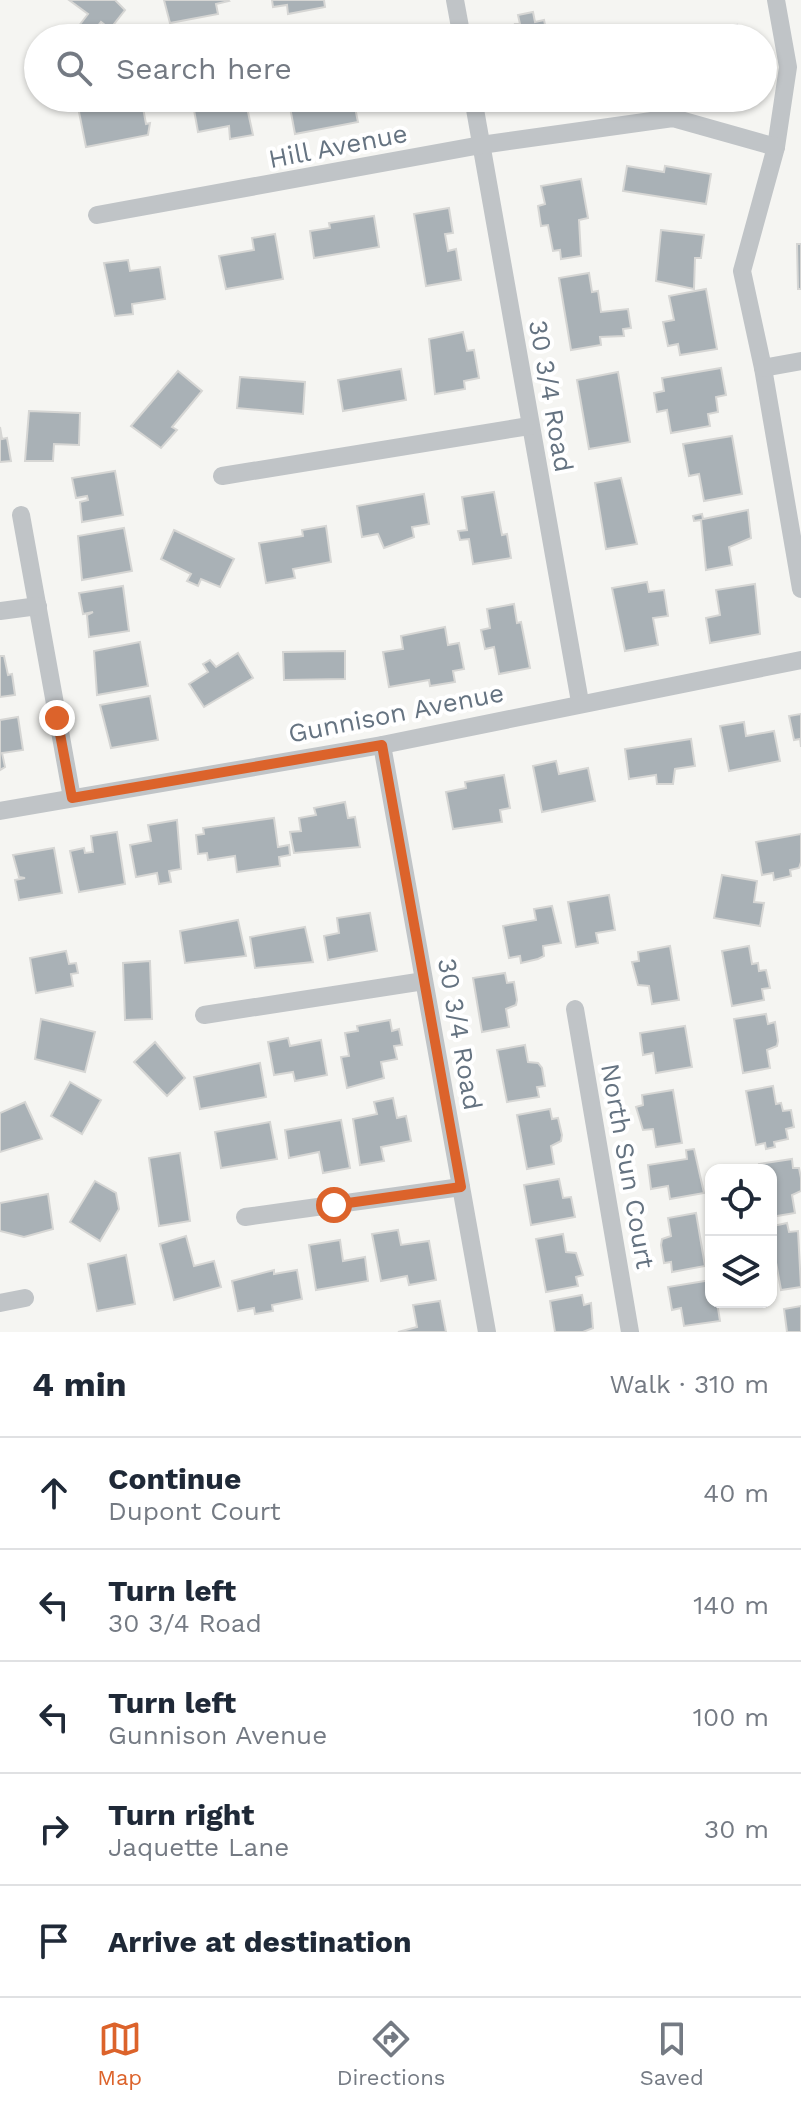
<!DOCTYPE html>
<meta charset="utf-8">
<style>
:root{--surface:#fff;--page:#f2f2f3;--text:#1f2937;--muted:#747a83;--line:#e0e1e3;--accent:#dc632b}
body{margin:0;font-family:"Work Sans",sans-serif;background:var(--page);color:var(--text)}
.controls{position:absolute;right:24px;bottom:24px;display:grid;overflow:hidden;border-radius:16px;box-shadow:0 2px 6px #0004}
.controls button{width:72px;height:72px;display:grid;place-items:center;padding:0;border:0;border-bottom:2px solid var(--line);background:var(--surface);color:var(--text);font:40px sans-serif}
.stop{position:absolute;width:24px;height:24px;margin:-18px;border:6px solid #dc632b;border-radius:50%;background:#fff}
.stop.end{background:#dc632b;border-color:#fff;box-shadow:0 2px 8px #0008}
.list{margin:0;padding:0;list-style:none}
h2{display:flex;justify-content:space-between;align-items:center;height:104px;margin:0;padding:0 32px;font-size:34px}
h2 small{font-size:26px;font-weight:400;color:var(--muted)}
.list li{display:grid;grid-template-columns:52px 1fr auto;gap:24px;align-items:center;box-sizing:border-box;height:112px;padding:0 32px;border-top:2px solid var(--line)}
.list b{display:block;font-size:30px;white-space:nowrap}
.list p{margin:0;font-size:26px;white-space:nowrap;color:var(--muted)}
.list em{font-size:26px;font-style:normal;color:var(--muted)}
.icon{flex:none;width:44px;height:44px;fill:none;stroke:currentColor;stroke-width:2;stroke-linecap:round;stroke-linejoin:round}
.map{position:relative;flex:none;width:801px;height:1332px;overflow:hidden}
.search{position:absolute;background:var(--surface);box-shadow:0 2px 6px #0004;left:24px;right:24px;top:24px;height:88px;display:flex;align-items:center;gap:20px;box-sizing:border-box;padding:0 28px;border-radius:44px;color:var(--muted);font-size:30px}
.sheet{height:664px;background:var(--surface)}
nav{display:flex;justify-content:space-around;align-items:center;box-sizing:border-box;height:112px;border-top:2px solid var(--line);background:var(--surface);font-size:22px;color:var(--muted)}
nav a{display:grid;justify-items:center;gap:4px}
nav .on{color:var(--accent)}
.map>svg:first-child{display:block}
</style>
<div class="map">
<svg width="801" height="1332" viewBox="0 0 801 1332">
<rect width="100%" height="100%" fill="#f5f5f2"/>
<g fill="#a9b1b6" stroke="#d6d6d4" stroke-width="2">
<polygon points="69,0 115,0 125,10 110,29 101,22 90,36 78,27 88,14"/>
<polygon points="164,0 228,0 229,1 216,4 218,14 170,23"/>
<polygon points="272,0 324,0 325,7 288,14 287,5 273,7"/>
<polygon points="533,12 535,22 544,20 548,38 518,38 515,24 520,24 518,15"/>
<polygon points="737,25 739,38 683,38 691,32"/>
<polygon points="640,29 642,38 627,38 626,32"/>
<polygon points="99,98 101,109 142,102 146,124 150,123 148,135 86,147 77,102"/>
<polygon points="245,98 253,135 230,139 229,126 198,132 192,99"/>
<polygon points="353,98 358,122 295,134 289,102 304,98"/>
<polygon points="394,98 428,98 429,104 396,109"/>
<polygon points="627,166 664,172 665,166 711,174 706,204 623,191"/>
<polygon points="581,179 588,218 579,220 581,256 561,259 560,250 553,251 548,225 541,226 538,206 545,204 541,186"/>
<polygon points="449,208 453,233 445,234 448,251 456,249 461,280 426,286 414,214"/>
<polygon points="374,216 379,247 314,258 310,231 330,228 329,223"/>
<polygon points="661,230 704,235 701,258 695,258 694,289 656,281"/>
<polygon points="275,234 283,279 226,289 219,256 254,250 252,238"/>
<polygon points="797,244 801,244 801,289 798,289"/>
<polygon points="128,260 130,271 160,267 165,299 132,304 133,314 115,316 104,263"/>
<polygon points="589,273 592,292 598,291 601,312 628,309 631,328 623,329 624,336 600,337 601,345 571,350 559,278"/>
<polygon points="706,289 717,349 680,355 678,344 668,346 663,322 674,320 669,296"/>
<polygon points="463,332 467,351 474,350 479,378 464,381 465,389 435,394 429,339"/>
<polygon points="721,368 726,395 716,397 718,412 708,414 710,426 671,433 667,410 657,412 654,393 664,391 662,378"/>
<polygon points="401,369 406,400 343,411 338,380"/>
<polygon points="178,371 202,391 172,427 177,430 161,448 131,426"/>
<polygon points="618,372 630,442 589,449 577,380"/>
<polygon points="240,377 305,382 303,414 237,408"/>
<polygon points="29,411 80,413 79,445 54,444 53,461 25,461"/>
<polygon points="0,427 2,439 7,438 11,461 0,462"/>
<polygon points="732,436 742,494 704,501 699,474 689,476 683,444"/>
<polygon points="115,471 123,515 82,522 80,502 88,500 87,496 76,498 72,478"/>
<polygon points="621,478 637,544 606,549 595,483"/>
<polygon points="494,492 502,535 507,534 511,558 473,564 469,539 460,540 458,531 467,530 462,497"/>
<polygon points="424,494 429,524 412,527 414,537 384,548 378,534 362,537 357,506"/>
<polygon points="748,510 751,538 729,547 732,565 706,570 701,520 694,521 693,516 702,514 703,519"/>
<polygon points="326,526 331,562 293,569 295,578 266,583 259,543 303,536 302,530"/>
<polygon points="124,528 132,571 82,580 78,536"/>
<polygon points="174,530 234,559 220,587 201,579 198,586 187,581 191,574 161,559"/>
<polygon points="647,582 649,592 664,590 668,616 653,618 658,645 625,651 612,588"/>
<polygon points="755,584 760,634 710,643 706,618 720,615 716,590"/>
<polygon points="123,586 129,631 89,637 87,615 93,612 83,614 79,593"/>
<polygon points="514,604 517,623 521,622 530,668 499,674 494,647 485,649 481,630 490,628 487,609"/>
<polygon points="445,627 448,645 459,643 464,669 453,671 455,682 430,686 429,680 389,687 383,652 403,649 401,636"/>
<polygon points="140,642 148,686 97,695 94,651"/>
<polygon points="345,651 345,679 284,680 283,652"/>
<polygon points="238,653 253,678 204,707 189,684 208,672 203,664 210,660 216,667"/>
<polygon points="0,656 4,656 8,675 12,674 15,695 0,697"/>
<polygon points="150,696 158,740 111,748 100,705"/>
<polygon points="801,714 801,747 800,739 794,740 789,716"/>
<polygon points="18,717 23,750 2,753 5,767 0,770 0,720"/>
<polygon points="744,722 746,736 774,731 780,761 729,771 720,726"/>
<polygon points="691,739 695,766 675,769 673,784 657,784 656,775 629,779 625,749"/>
<polygon points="556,761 559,774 588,768 595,801 542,812 533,766"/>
<polygon points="504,775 510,808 500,810 502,822 453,829 446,792 466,788 465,782"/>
<polygon points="345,802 348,818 355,817 360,847 294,853 290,832 301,831 299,818 316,815 314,808"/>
<polygon points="274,818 278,847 289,845 290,855 279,857 280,866 237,872 235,856 208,860 207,853 198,854 196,835 204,834 203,828"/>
<polygon points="177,820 181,869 169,871 171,882 159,884 157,873 136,877 130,845 151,841 148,825"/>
<polygon points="117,832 125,884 79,892 70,851 84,848 85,853 93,852 91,836"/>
<polygon points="801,834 801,862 799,868 790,870 791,876 774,880 773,873 762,875 756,842"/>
<polygon points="54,848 62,893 19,900 15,880 25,878 19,877 13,855"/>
<polygon points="722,875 757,881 754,902 764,903 760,926 714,918"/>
<polygon points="609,895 615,930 596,933 598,943 576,947 568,902"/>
<polygon points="552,906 561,943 543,946 544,956 538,959 521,963 520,956 509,958 503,926 536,920 534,909"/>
<polygon points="370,913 377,951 328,960 324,936 339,933 337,918"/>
<polygon points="238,920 246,956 185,963 180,931"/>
<polygon points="305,927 313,962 255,968 250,937"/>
<polygon points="670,946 679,1000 652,1004 649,986 638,985 632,962 639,961 638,952"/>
<polygon points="749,946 752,964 758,963 759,971 766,970 770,988 762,989 764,1000 732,1006 722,951"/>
<polygon points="66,951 69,964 76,963 78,973 71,974 73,986 36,993 30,958"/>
<polygon points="150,961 152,1019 125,1020 123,963"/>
<polygon points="505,973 507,983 514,982 517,1000 516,1005 506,1009 509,1027 482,1032 473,978"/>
<polygon points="766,1014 768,1024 775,1022 778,1041 777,1046 767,1050 770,1068 743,1073 734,1019"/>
<polygon points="41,1019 95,1032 85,1072 35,1059"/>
<polygon points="390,1020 392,1031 399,1029 402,1045 394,1046 397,1059 381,1062 384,1078 347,1088 341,1057 349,1056 345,1033 358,1031 357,1026"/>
<polygon points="685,1026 692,1067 656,1073 653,1053 643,1055 640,1033"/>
<polygon points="288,1038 290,1046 321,1040 327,1075 295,1081 293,1072 274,1075 268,1042"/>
<polygon points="155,1042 185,1078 167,1096 134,1062"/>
<polygon points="525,1045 528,1062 538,1063 542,1068 545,1086 537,1087 539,1097 507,1102 497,1050"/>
<polygon points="260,1063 266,1097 200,1109 194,1077"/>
<polygon points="70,1082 101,1100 82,1134 51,1116"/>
<polygon points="773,1086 776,1104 781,1103 783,1111 791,1110 794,1127 786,1129 788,1139 774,1142 775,1147 766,1149 765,1143 756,1145 746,1091"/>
<polygon points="673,1090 682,1143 656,1147 653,1129 643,1130 636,1107 643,1105 642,1095"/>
<polygon points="393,1098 397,1118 406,1116 411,1141 381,1147 384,1161 360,1165 353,1119 377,1114 374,1102"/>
<polygon points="25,1102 42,1139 0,1152 0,1113"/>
<polygon points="550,1109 552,1119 558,1118 562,1135 561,1141 551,1146 554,1164 527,1169 517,1115"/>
<polygon points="341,1120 350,1168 323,1173 319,1152 289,1158 285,1130"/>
<polygon points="270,1122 277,1159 221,1168 215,1132"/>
<polygon points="694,1149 704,1193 670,1199 668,1186 651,1189 648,1165 687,1159 686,1150"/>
<polygon points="180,1153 190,1221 159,1226 149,1158"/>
<polygon points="792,1159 793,1168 799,1168 801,1178 801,1191 792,1195 795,1213 771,1217 771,1170 760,1170 759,1164"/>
<polygon points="559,1179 563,1198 571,1197 575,1217 531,1225 524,1185"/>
<polygon points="95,1181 116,1193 119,1209 100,1241 70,1222"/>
<polygon points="48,1194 53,1229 24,1237 0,1231 0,1203"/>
<polygon points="696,1213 705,1266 672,1272 671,1262 664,1263 661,1245 662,1239 671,1236 668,1218"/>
<polygon points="787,1223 789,1232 798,1231 801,1287 781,1290 771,1235 774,1235 773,1226"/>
<polygon points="398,1230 401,1245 429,1241 436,1280 409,1285 407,1276 381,1281 372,1234"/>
<polygon points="563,1234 566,1252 576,1253 583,1275 576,1277 578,1286 546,1292 536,1239"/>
<polygon points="186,1236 194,1266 214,1261 221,1287 174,1300 160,1244"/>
<polygon points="340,1240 343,1261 365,1257 368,1281 316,1290 309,1245"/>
<polygon points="126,1255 135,1304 97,1311 88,1264"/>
<polygon points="274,1270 274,1274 297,1270 302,1299 272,1305 273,1311 255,1314 254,1308 238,1311 232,1281"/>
<polygon points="711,1280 711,1302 717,1302 720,1321 684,1326 681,1308 672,1310 668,1287"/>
<polygon points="582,1295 584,1305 591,1303 593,1328 583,1332 555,1332 550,1301"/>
<polygon points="440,1301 446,1332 398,1332 417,1327 413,1305"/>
<polygon points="801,1306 801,1332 787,1332 784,1309"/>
</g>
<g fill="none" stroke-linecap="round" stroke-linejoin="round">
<g stroke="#c0c4c7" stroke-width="18">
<polyline points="455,0 462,38"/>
<polyline points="776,0 788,67 776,147 742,271 763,368 801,589"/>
<polyline points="473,98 580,702"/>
<polyline points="97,215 481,145 673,118 776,147"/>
<polyline points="763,368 801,361"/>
<polyline points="222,476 529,426"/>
<polyline points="21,515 72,798"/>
<polyline points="0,611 38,606"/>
<polyline points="382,745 487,1332"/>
<polyline points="0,811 382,745 801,660"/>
<polyline points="575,1009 630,1332"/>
<polyline points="204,1015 424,981"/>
<polyline points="245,1217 461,1187"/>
<polyline points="0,1303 25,1298"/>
</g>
</g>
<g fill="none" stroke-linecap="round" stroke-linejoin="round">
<polyline stroke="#dc632b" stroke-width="10" points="57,718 72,798 382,745 461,1187 334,1205"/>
</g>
<g text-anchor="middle" stroke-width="8" stroke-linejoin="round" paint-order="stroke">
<g font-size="26" fill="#657381" stroke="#fff">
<text transform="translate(338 146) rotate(-11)" y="9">Hill Avenue</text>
<text transform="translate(551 396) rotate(80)" y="9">30 3/4 Road</text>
<text transform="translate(396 713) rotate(-11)" y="9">Gunnison Avenue</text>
<text transform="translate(460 1034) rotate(80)" y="9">30 3/4 Road</text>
<text transform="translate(628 1166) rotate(80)" y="9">North Sun Court</text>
</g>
</g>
</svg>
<div class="controls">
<button><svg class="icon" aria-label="locate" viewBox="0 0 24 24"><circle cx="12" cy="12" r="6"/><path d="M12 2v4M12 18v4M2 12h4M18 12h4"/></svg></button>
<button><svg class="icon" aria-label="layers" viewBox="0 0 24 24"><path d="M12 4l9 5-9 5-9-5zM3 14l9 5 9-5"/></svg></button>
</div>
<div class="stop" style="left:334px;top:1205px"></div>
<div class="stop end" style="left:57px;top:718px"></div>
<div class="search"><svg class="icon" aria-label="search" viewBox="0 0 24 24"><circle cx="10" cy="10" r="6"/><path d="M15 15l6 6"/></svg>Search here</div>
</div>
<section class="sheet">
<h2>4 min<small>Walk · 310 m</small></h2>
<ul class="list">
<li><svg class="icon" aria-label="ahead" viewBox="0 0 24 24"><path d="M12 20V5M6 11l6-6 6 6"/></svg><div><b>Continue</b><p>Dupont Court</p></div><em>40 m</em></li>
<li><svg class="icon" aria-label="left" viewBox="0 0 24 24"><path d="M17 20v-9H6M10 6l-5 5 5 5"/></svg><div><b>Turn left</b><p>30 3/4 Road</p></div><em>140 m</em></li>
<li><svg class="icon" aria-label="left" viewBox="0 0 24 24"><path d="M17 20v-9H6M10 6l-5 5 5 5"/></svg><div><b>Turn left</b><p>Gunnison Avenue</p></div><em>100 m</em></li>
<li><svg class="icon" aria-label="right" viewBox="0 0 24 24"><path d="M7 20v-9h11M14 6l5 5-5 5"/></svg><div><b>Turn right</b><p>Jaquette Lane</p></div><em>30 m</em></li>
<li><svg class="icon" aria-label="arrive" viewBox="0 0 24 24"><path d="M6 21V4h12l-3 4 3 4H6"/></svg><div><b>Arrive at destination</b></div></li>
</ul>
</section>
<nav>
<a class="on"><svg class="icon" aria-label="map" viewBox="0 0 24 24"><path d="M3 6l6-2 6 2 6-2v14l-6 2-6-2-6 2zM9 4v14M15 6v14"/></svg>Map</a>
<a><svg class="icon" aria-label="directions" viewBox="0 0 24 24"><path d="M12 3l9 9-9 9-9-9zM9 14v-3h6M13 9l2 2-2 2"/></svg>Directions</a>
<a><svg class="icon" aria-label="saved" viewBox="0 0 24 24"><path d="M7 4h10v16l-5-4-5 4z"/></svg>Saved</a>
</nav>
